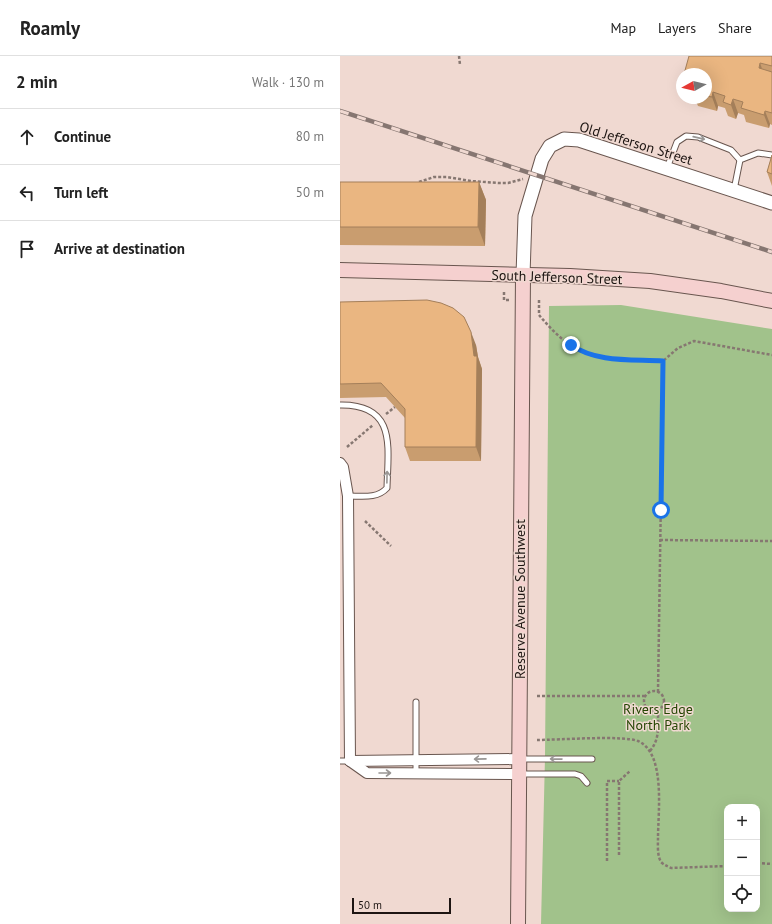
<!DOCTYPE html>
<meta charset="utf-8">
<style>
:root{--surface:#fff;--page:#f2f2f2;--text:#222;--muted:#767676;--line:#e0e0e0}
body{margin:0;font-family:"PT Sans",sans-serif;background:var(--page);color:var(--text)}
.controls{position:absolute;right:12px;bottom:12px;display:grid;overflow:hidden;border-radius:8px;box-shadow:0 4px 16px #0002}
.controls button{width:36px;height:36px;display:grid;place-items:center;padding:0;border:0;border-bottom:1px solid var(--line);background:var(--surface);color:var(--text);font:20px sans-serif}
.compass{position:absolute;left:336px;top:12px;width:36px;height:36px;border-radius:50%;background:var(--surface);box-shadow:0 4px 16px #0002;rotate:262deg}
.scale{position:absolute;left:12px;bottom:10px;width:99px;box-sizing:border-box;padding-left:4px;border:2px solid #1d1512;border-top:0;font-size:11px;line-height:14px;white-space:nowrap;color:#1d1512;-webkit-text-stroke:3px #f0d9d1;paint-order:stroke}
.stop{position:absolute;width:12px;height:12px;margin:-9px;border:3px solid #1a73e8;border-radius:50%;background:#fff}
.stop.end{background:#1a73e8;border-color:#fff;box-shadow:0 1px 4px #0008}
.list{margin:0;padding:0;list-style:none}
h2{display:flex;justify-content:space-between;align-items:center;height:52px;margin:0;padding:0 16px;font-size:17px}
h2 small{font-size:13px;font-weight:400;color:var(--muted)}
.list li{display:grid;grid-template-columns:26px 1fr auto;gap:12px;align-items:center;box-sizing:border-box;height:56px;padding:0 16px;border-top:1px solid var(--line)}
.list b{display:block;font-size:15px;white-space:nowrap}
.list em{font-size:13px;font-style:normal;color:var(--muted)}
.icon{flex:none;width:22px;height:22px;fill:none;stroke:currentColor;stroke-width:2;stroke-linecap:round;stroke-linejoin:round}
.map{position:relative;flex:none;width:432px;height:868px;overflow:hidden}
header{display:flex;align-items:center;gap:24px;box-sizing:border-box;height:56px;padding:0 20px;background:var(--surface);border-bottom:1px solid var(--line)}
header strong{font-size:19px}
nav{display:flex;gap:22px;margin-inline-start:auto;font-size:14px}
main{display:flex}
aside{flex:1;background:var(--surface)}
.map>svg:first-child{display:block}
</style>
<header>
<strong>Roamly</strong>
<nav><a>Map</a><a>Layers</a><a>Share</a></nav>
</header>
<main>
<aside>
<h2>2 min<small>Walk · 130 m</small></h2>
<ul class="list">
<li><svg class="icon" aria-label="ahead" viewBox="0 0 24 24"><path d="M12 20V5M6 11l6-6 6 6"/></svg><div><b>Continue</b></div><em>80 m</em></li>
<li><svg class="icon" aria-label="left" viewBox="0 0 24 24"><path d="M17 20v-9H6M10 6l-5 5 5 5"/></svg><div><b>Turn left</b></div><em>50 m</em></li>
<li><svg class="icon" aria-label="arrive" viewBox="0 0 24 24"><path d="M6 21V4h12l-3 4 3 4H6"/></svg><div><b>Arrive at destination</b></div></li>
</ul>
</aside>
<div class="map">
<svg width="432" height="868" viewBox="0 0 432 868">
<rect width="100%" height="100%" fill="#f0d9d1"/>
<path fill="#a1c28b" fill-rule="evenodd" d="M281 249 432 273V868H201L205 701 209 250ZM387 751H417V853H387Z"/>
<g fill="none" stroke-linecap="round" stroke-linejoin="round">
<defs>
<g id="service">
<polyline points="327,112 337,86 346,80 358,81 391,94 400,104"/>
<polyline points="394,134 400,104 418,97 432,99"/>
<path d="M0 349C57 348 48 391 47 432 37 443 22 440 8 440"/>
<polyline points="181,703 252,703"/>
<polyline points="0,705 10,705"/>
<polyline points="76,717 76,646"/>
<polyline points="180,718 235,718 241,720 247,727"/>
</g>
<g id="minor">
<polyline points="0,407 3,411 8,440 10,705"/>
<polyline points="10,705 27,717 179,718"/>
<polyline points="10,705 179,703"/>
</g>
<polyline id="tertiary" points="183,219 185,160 202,103 210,90 224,83 239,84 432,147"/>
<g id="secondary">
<polyline points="0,214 230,220 310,225 381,235 432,245"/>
<polyline points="178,868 183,219"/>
</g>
</defs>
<use href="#service" stroke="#69564f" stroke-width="7"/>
<use href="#minor" stroke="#69564f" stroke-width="12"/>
<use href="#tertiary" stroke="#69564f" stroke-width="15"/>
<use href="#secondary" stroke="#69564f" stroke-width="16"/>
<g stroke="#867771" stroke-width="2.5" stroke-dasharray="3 2" stroke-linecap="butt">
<polyline points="119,0 120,9"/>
<polyline points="79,126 94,121 107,121 131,125 158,127 168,127 183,123"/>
<polyline points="164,236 164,244 171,244"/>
<path d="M199 244V259C210 272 223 286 238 294 262 306 296 303 323 305L338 292 354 285 432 299"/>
<polyline points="46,358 55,351"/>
<polyline points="7,391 33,369"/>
<polyline points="25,465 51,490"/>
<polyline points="320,484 432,485"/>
<circle cx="314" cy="645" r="10"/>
<polyline points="318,636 323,305"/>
<polyline points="197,640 305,640"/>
<path d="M197 684C218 684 282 679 298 685 326 697 318 756 318 782 318 789 317 799 321 806 324 809 327 810 331 812L387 810"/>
<path d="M310 695C320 683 318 670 318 655"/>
<polyline points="279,799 279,725 290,715"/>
<polyline points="267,805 267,725 279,725"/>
<polyline points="417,807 432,808"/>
</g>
<use href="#service" stroke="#fff" stroke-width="5"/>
<use href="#minor" stroke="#fff" stroke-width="10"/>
<use href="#tertiary" stroke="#fff" stroke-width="13"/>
<use href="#secondary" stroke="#f5d0cf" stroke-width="14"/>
<defs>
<polyline id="rail" points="0,55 432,196"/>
</defs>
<use href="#rail" stroke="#867671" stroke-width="4.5"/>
<use href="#rail" stroke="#f0d9d1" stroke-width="3" stroke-dasharray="9" stroke-linecap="butt"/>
</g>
<g fill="#c99d6f">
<polygon points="432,0 432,69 430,68 429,72 406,66 404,59 398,57 396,63 388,60 385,52 378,50 377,55 358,50 355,43 352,42 366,42 366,18"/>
<polygon points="432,99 432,130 427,116"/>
<polygon points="0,126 139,126 146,144 145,190 0,189"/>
<polygon points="0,246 136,289 138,301 142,313 141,405 70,405 65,391 65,362 46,341 0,342"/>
</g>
<g fill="#a47f5a">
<polygon points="420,7 425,21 419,12"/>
<polygon points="373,36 378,50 377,55 372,41"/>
<polygon points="393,43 398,57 396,63 391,49"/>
<polygon points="425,55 430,68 429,72 424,59"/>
<polygon points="139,126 146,144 145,190 138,171"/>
<polygon points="131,276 136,289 138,301 142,313 141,405 136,391 134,300"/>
</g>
<g fill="#eab681" stroke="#a47f5a">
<polygon points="349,0 432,0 432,10 420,7 419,12 432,16 432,57 425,55 424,59 401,52 403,46 393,43 391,49 383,46 385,40 373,36 372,41 366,40 366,18 344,18"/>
<polygon points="432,99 432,118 427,116"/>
<polygon points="0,126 139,126 138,171 0,171"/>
<polygon points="87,244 101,247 113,252 124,261 131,276 134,300 137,300 136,391 65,391 65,353 41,327 0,328 0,246"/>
</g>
<defs><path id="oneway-shaft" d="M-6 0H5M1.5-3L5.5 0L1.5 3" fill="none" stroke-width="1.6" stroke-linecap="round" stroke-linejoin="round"/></defs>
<g stroke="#999694">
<use href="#oneway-shaft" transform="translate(359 82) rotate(13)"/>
<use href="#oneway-shaft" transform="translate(47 421) rotate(-89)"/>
<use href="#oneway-shaft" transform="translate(140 703) rotate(179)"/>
<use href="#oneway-shaft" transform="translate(216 703) rotate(-179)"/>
<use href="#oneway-shaft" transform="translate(45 717)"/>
</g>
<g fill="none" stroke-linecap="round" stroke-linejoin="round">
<path stroke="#1a73e8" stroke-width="5" d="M231 289C257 307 293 303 323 305L321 454"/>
</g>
<g text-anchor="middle" stroke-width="3" stroke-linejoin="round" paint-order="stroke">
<g font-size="14" fill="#1d1512" stroke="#f0d9d1">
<text transform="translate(296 87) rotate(17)" y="5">Old Jefferson Street</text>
<text transform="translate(217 221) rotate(2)" y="5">South Jefferson Street</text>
<text transform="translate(180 543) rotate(-90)" y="5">Reserve Avenue Southwest</text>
</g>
<g font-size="14" fill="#254604" stroke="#f0d9d1">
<text x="318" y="658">Rivers Edge<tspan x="318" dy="16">North Park</tspan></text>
</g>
</g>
</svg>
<div class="controls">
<button>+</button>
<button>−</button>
<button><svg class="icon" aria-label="locate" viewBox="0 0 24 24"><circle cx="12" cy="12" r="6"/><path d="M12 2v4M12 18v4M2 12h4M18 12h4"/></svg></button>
</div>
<svg class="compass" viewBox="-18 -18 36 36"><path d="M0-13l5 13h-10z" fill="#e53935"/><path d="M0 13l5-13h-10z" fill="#767676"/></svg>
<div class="scale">50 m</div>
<div class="stop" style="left:321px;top:454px"></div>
<div class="stop end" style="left:231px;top:289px"></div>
</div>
</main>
